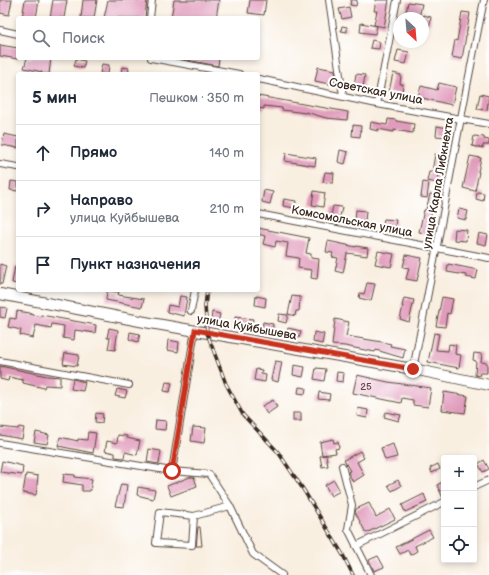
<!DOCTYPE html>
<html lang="ru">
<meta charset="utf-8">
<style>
:root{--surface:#fff;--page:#f2f2f3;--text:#1f2937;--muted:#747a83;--line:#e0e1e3}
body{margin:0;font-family:"Balsamiq Sans",sans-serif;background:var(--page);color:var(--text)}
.controls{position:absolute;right:12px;bottom:12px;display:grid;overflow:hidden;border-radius:4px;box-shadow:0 2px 6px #0003}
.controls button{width:36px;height:36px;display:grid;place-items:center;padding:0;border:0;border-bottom:1px solid var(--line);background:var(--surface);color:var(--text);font:20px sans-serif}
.compass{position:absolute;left:393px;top:12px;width:36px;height:36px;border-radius:50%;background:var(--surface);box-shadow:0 2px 6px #0003;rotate:154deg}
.stop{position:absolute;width:12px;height:12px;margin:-9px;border:3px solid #c8321e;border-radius:50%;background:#fff}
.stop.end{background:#c8321e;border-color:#fff;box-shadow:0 1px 4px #0008}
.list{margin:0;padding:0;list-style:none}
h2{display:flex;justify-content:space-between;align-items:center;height:52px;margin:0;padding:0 16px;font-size:17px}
h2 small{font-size:13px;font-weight:400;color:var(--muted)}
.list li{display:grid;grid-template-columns:26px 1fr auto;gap:12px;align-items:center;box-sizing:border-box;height:56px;padding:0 16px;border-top:1px solid var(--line)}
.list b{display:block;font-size:15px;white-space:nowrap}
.list p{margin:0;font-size:13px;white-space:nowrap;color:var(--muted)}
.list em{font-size:13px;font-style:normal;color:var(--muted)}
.icon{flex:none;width:22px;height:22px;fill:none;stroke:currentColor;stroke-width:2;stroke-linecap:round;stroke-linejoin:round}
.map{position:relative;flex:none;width:489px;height:575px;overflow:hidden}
.search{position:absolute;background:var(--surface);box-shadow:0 2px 6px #0003;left:16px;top:16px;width:244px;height:44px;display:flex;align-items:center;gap:10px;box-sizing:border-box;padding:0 14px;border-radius:4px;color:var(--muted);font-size:15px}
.panel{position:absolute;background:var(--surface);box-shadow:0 2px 6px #0003;left:16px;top:72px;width:244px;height:220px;border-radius:4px}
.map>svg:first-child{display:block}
</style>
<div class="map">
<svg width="489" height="575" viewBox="0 0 489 575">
<rect width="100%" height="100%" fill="#fff"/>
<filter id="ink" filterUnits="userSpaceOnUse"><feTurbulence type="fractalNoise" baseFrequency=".025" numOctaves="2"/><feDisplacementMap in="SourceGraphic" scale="8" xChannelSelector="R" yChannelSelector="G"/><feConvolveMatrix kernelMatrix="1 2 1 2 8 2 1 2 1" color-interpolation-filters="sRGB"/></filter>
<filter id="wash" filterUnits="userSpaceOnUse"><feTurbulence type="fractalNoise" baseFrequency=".012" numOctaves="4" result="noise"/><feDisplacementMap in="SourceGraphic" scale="16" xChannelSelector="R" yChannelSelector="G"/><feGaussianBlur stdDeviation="0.9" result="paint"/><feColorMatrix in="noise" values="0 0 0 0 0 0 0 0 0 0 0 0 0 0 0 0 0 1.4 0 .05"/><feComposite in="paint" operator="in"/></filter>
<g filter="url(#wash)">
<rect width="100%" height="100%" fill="#f9efe1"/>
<g id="blocks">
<g fill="#e19bbc">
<polygon points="0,0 12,0 9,15 0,13"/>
<polygon points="25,0 39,0 36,18 22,18"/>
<polygon points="53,0 67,0 64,18 50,18"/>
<polygon points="83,0 97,0 94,18 81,18"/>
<polygon points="108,0 147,0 145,18 104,18"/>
<polygon points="174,0 219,0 216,18 171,18"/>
<polygon points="250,0 266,0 264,15 248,13"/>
<polygon points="351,0 357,0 356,6 350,5"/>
<polygon points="376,0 389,0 384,27 374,25 377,11 374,11"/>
<polygon points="408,2 422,4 419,18 405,18"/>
<polygon points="349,7 351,17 342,19 339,9"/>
<polygon points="462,12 470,13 462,59 452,57 455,40 457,41"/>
<polygon points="423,15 431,17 430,25 423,24"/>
<polygon points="361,23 377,26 375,34 360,32"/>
<polygon points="342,26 347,27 347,32 341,31"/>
<polygon points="372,40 380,42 379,49 370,48"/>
<polygon points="0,45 18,48 18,59 0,56"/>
<polygon points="398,50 409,52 406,64 395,62"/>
<polygon points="27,58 51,58 49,74 41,74 42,72 24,68"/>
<polygon points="182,58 219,58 218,66 182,59"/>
<polygon points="76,59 85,61 83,68 74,66"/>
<polygon points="102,64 109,65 108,74 100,73"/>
<polygon points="122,67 129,68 128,74 121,74"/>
<polygon points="318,67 335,70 336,78 334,85 315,81"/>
<polygon points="393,73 401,75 400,84 403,84 402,94 389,92"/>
<polygon points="356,74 365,75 363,88 354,86"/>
<polygon points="439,83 456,87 452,105 418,97 421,86 437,90"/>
<polygon points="480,94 489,96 487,110 477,109"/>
<polygon points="258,96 348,112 347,120 326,118 306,112 306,113 282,110 282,108 264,106 264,109 258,108"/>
<polygon points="388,119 396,120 396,121 414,124 413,133 394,130 394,132 378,129 378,131 370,129 371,122 387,125"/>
<polygon points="353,125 361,126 360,137 352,136"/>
<polygon points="437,126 448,128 447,137 436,136"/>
<polygon points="4,134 18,137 18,148 2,145"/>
<polygon points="474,136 484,137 484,139 489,140 489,145 483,145 483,148 472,146"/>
<polygon points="340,150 348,152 345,164 338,162"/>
<polygon points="286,153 316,158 315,166 285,161"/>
<polygon points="435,154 443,156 437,183 427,181 429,172 432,172"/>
<polygon points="470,156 481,158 478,172 479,172 475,191 463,188"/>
<polygon points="325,172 334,173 333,183 323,182"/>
<polygon points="11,181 18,182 18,191 10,190"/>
<polygon points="423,182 429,183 427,198 421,197"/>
<polygon points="264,190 273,192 270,204 262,202"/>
<polygon points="314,191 325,193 323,207 312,205"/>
<polygon points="477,192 484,193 483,201 476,199"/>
<polygon points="430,194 435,195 427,233 419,232 424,210 426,210"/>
<polygon points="284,199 296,201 295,208 283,206"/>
<polygon points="333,206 342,207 340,217 331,215"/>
<polygon points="459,209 468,211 466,220 457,218"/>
<polygon points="356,210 366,211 365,221 355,220"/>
<polygon points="384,219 396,220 395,227 383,225"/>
<polygon points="258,228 309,238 306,253 311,254 311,258 319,259 317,279 311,278 312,270 298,268 299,258 286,256 288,243 276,241 275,247 263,244 265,236 258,234"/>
<polygon points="455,229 467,230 466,241 454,240"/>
<polygon points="479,233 488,235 486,245 477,243"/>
<polygon points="328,241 356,247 356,246 368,248 367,256 347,253 343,273 335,271 338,258 332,257 333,253 326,252"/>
<polygon points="378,251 394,254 391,267 375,264"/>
<polygon points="406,255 422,258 417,281 406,279 409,268 403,267"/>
<polygon points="0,264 6,266 2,284 0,284"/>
<polygon points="448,264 478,270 476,279 466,277 466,275 447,272"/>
<polygon points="15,266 18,266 18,284 12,283"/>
<polygon points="367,283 375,284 371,301 359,298 360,293 364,294"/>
<polygon points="107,291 119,292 118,295 144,299 142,307 106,300"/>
<polygon points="180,296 187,297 184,316 167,312 168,305 178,307"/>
<polygon points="256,296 266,298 265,307 255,305"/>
<polygon points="292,296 300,297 299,311 296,311 295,316 288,314"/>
<polygon points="442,297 453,299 450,314 447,313 445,327 436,326"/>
<polygon points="404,298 414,300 409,322 400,319 403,306 402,306"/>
<polygon points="0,307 7,308 5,318 0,317"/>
<polygon points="17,311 30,313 30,314 41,317 41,315 96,325 95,333 75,330 74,340 63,338 64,326 52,324 51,328 36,325 33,338 20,335 21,330 8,327 10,318 16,319"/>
<polygon points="212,312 220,314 218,323 211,322"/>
<polygon points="279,314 288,315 286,323 278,321"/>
<polygon points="235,317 253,319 251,328 234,325"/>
<polygon points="335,319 349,322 346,336 382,342 391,344 390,346 405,349 403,358 376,350 375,352 345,346 332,345"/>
<polygon points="263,322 273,324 272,332 262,330"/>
<polygon points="109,328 118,330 115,350 108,349 110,338 107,338"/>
<polygon points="288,328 301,331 299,338 286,335"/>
<polygon points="130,332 140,334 138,342 129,339"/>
<polygon points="314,332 324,334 322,344 313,342"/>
<polygon points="434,333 439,334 436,350 448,351 449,344 456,345 455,354 461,355 459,368 428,362"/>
<polygon points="168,340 179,342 178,352 167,350"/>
<polygon points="65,353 79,355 77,366 63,364"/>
<polygon points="474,353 482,354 481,362 487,363 487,373 480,373 479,376 475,375 476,361 473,360"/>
<polygon points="275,361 282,362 278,382 271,380"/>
<polygon points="294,365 305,367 303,377 293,375"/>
<polygon points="0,366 47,376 60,377 60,386 45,385 44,388 23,383 23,380 9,377 8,381 0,379"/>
<polygon points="316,368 326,369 324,381 314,379"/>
<polygon points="256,369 262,370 261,374 266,375 265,382 254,380"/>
<polygon points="337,372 344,373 343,382 336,381"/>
<polygon points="357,375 388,382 431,388 428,407 413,405 413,400 402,398 401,403 353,393"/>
<polygon points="73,379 85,382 83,391 71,389"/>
<polygon points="166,382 172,383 170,392 164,391"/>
<polygon points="299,387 306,388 305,394 298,393"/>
<polygon points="117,389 127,391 125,398 115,396"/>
<polygon points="319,392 330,394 329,400 318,399"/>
<polygon points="444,392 468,396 465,413 442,410"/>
<polygon points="273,400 277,407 267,414 262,406"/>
<polygon points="358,408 368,410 367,418 357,416"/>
<polygon points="386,412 401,415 399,421 384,417"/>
<polygon points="96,413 103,414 102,423 95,422"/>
<rect x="293" y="413" width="8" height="8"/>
<polygon points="156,420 166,421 165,430 155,429"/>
<polygon points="0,427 18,429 19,427 24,428 22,439 0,435"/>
<polygon points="193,427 206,428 204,443 191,441"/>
<polygon points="36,432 49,435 47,444 34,442"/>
<polygon points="88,432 96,433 93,453 58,446 60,437 78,441 78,439 87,440"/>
<polygon points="118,435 127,436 127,438 140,441 137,455 125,452 124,458 115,457 115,453 105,451 107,441 117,443"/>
<polygon points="333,439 334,443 338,442 339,448 335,449 336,453 322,455 320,442"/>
<polygon points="393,444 397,457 385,460 381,448"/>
<polygon points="149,449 161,451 159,464 147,462"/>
<polygon points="360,451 364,458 357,462 364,475 353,482 348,472 350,471 344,460"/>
<polygon points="326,455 328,466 322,467 320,456"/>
<polygon points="484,460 489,469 483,472 478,464"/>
<polygon points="2,461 23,466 22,475 0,472"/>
<polygon points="438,464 440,469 432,473 430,468"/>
<polygon points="26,474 38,476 36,495 23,493"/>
<polygon points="64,474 75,475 75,477 92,479 90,491 82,491 82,485 63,482"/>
<polygon points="190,477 194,477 197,486 171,496 167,486"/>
<polygon points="334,480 340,491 331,496 325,485"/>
<polygon points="398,480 401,486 392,491 388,485"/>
<polygon points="444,481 444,498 443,498 437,485"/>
<polygon points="121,484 127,485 124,507 115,506"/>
<polygon points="138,487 155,490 153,499 137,495"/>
<polygon points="424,494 427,502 405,512 402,505"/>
<polygon points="369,503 376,517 390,509 395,519 366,533 355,512 356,509"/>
<polygon points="198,527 200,527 202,546 196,546"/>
<polygon points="429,530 433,537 415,546 417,551 410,555 408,550 400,554 396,547"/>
<polygon points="378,556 384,567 374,571 369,560"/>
</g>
</g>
</g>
<g filter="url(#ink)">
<use href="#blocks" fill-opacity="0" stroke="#58483b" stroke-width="1"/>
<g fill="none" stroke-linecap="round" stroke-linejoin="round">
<defs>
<g id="minor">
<polyline points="329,0 343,96"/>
<polyline points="150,18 152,0"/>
<polyline points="0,30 18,34"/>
<polyline points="151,58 239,74"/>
<polyline points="258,80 259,79 377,104 489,124"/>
<polyline points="377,104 397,0"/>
<polyline points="0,164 18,167"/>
<polyline points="258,214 489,258"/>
<polyline points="191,311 195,290"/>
<polyline points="0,361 129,385"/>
<path d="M413 369C438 246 459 123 484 0"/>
<polyline points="0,443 172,471 195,330"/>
<polyline points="342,466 352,505 348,529 371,575"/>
<polyline points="172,471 209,474 230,506 194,516 160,512 156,543 192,545 194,516"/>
<polyline points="474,487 489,480"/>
<polyline points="230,506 253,554 282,575"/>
<polyline points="356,546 444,502"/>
</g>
<polyline id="primary" points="0,294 145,322 413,369 489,385"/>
</defs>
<use href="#minor" stroke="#58483b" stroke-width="8"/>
<use href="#primary" stroke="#58483b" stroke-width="12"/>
<use href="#minor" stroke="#fff" stroke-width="6"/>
<use href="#primary" stroke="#fff" stroke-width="10"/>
<defs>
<polyline id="rail" points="207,290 205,306 207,333 226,384 243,415 278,452 303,489 343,555 353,575"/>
</defs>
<use href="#rail" stroke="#3b2a1e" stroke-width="3.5"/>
<use href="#rail" stroke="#fff" stroke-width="2" stroke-dasharray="6" stroke-linecap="butt"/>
</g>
</g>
<g fill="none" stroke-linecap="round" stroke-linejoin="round" filter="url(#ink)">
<polyline stroke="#c8321e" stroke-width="5" points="172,471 195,330 413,369"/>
</g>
<g text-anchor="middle" stroke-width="4" stroke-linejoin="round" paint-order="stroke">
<g font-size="10" fill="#644646">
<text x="366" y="390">25</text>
</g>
<g font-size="12" fill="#3b2a1e" stroke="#fff">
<text transform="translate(376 91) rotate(11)" y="4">Советская улица</text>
<text transform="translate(438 183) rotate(-80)" y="4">улица Карла Либкнехта</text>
<text transform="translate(352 221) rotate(11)" y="4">Комсомольская улица</text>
<text transform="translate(247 327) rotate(10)" y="4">улица Куйбышева</text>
</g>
</g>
</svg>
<div class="controls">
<button>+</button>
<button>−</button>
<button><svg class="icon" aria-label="locate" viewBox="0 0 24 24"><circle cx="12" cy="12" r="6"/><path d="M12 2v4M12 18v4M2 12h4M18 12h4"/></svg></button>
</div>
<svg class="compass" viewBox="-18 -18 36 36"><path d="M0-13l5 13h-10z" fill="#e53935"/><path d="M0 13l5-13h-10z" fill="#747a83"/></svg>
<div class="stop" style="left:172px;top:471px"></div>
<div class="stop end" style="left:413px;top:369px"></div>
<div class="search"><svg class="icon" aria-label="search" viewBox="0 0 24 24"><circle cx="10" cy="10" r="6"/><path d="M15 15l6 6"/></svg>Поиск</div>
<section class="panel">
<h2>5 мин<small>Пешком · 350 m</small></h2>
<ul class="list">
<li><svg class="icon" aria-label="ahead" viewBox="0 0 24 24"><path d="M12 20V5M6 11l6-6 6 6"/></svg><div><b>Прямо</b></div><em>140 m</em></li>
<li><svg class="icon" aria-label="right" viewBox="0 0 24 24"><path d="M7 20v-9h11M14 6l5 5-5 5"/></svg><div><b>Направо</b><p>улица Куйбышева</p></div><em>210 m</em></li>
<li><svg class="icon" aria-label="arrive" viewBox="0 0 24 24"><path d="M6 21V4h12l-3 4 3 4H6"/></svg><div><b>Пункт назначения</b></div></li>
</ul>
</section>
</div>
